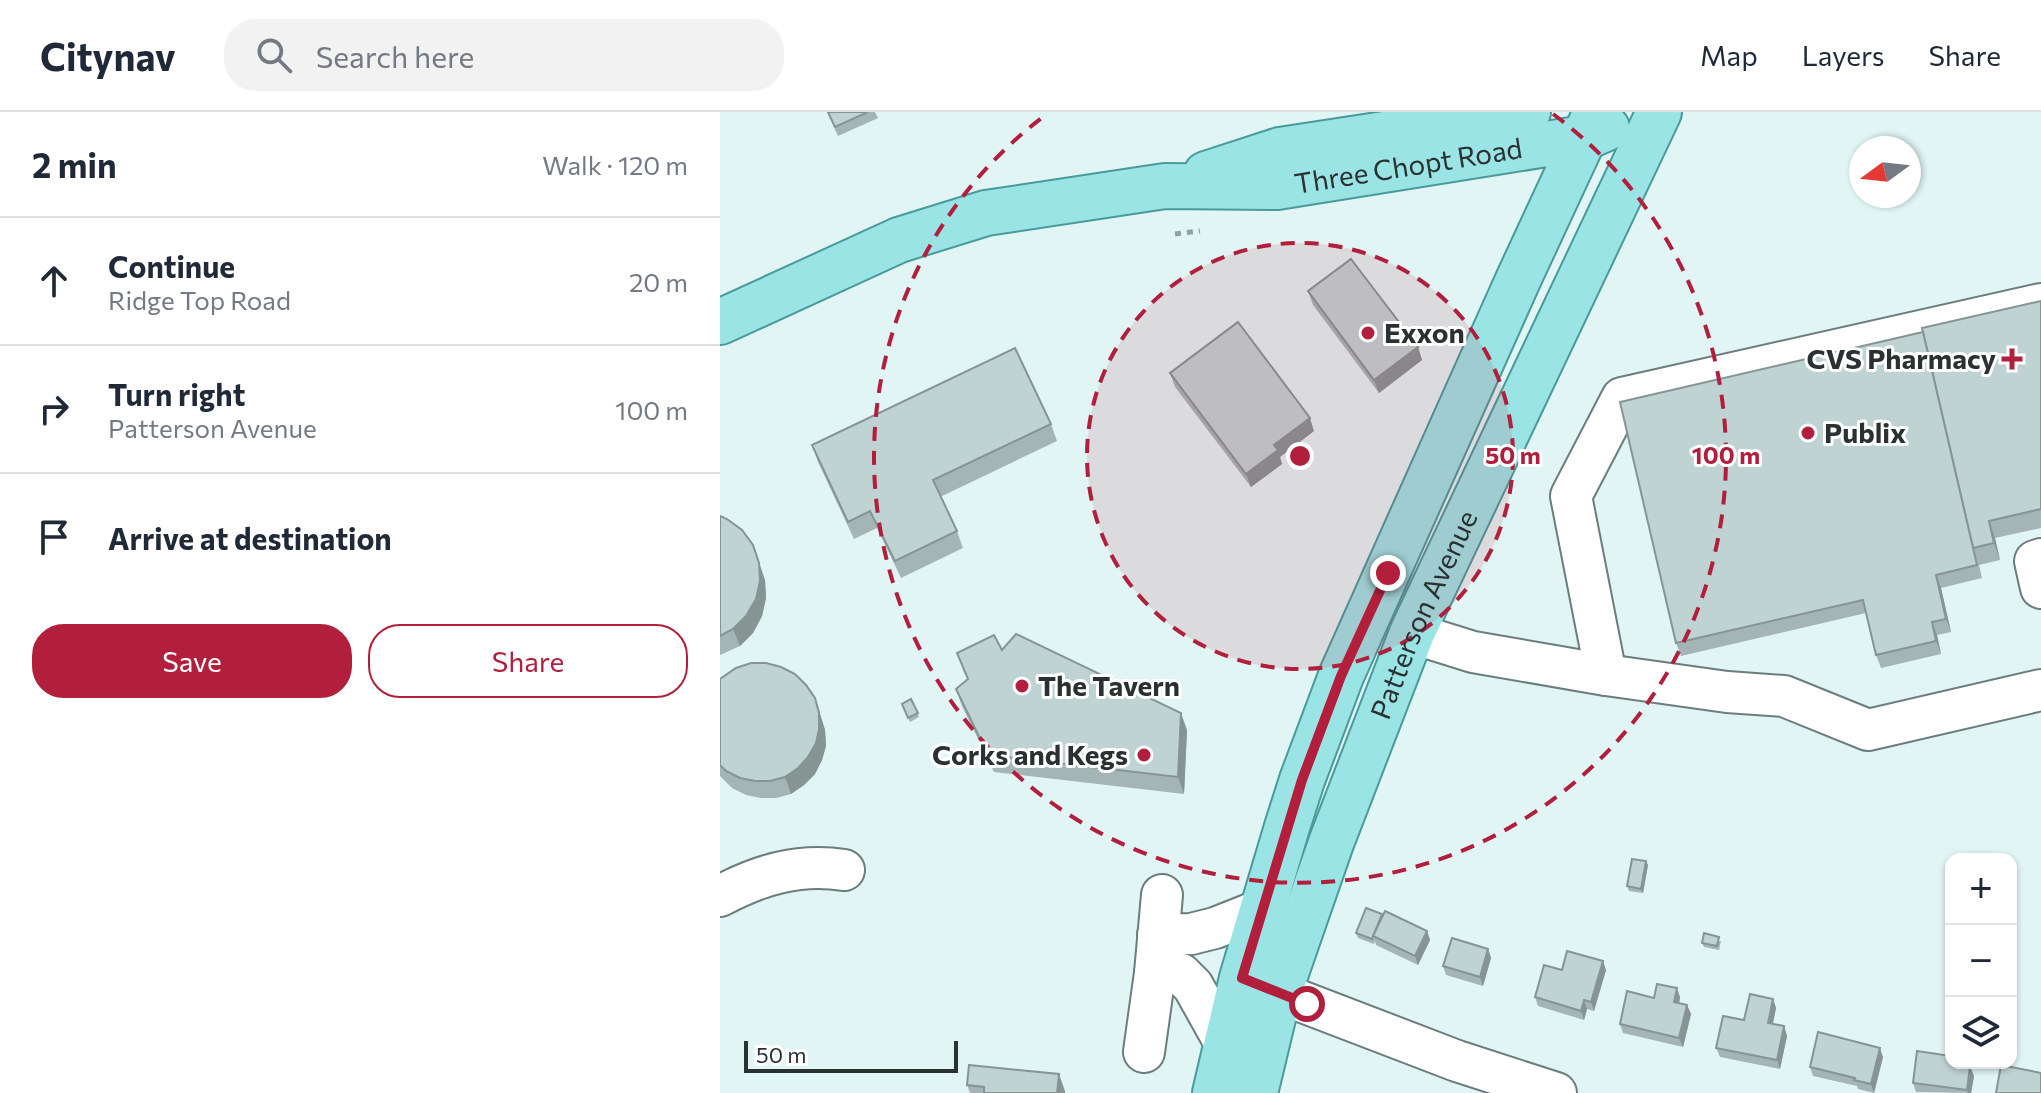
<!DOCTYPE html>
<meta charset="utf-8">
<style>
:root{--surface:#fff;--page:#f2f2f3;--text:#1f2937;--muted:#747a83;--line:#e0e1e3;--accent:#b21f3c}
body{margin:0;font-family:Commissioner,sans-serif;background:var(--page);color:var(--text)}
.controls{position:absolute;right:24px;bottom:24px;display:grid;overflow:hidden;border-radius:16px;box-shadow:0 2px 6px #0004}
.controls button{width:72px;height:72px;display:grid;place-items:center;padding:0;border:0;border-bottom:2px solid var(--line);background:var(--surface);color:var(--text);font:40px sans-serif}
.compass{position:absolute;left:1129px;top:24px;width:72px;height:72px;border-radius:50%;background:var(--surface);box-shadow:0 2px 6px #0004;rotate:255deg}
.scale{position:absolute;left:24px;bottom:20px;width:214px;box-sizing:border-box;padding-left:8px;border:4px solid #2a3131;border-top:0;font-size:22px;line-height:28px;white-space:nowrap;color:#2a3131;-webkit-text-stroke:6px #fff;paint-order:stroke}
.stop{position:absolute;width:24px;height:24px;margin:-18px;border:6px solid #b21f3c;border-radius:50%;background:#fff}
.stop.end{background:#b21f3c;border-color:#fff;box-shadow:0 2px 8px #0008}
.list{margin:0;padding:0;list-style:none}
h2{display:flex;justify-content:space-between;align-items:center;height:104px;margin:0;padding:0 32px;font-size:34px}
h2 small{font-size:26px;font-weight:400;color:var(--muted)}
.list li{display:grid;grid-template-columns:52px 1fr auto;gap:24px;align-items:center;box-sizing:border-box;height:128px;padding:0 32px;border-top:2px solid var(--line)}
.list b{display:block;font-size:30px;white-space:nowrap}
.list p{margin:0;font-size:26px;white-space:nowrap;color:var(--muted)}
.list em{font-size:26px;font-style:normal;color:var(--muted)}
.actions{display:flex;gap:16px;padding:24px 32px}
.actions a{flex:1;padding:18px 0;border:2px solid var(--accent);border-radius:32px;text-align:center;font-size:28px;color:var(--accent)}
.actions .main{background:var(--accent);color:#fff}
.icon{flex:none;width:44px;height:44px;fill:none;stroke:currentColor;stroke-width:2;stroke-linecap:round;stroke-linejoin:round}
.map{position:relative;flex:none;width:1321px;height:981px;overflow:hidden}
header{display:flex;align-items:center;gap:48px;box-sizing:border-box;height:112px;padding:0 40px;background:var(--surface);border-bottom:2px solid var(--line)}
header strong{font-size:38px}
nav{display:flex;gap:44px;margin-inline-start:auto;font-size:28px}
.search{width:560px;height:72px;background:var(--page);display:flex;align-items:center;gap:20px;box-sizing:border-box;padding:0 28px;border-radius:32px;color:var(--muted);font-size:30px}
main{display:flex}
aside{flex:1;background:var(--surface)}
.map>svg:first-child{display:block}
</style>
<header>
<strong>Citynav</strong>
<div class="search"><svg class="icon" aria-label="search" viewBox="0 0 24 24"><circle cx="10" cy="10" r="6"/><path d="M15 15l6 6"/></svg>Search here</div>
<nav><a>Map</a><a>Layers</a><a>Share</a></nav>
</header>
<main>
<aside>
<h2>2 min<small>Walk · 120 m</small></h2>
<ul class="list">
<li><svg class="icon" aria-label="ahead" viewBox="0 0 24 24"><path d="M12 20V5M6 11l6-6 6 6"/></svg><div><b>Continue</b><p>Ridge Top Road</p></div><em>20 m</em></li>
<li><svg class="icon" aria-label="right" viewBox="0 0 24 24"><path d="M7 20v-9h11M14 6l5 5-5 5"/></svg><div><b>Turn right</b><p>Patterson Avenue</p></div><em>100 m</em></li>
<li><svg class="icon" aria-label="arrive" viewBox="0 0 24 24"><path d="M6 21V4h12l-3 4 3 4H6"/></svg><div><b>Arrive at destination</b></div></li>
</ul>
<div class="actions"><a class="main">Save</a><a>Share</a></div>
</aside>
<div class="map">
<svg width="1321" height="981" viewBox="0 0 1321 981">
<rect width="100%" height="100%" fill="#e1f5f5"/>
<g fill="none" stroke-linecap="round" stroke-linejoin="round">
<defs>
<g id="minor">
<polyline points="1321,447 1315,449 1321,476"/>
<polyline points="692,521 753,540 886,563 1007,580 1064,584 1148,618 1321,578"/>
<polyline points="886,563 851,384 902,286 1321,192"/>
<path d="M0 784C39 763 79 751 124 758"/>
<polyline points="438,823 471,822 495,816 543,797"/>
<polyline points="435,861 461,862 473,874 506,933"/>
<polyline points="528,869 737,949 836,981"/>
<polyline points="424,940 435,861 442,783"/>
</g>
<g id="major">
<polyline points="486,62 560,38 808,0"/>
<path id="s1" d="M0 210 179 128 266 101 445 74 557 75 864 26 887 16"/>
<polyline points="495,981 522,866 567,715 582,668 621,564 798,168 876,0"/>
<path id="s2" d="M535 981 559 881 578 826 611 731 692 521 939 0"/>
</g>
</defs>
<use href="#minor" stroke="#6b7d7d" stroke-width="44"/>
<use href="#major" stroke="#499a9b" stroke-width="48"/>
<polyline stroke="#92a0a0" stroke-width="5" stroke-dasharray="6 6" stroke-linecap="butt" points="455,122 480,119"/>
<use href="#minor" stroke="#fff" stroke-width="40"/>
<use href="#major" stroke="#9be4e5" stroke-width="44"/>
</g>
<g fill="#a5b5b5">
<polygon points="107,0 155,0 158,6 118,24"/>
<polygon points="588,179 698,235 702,248 659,281 593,193"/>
<polygon points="1321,189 1321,416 1275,426 1280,448 1259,453 1262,466 1221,476 1231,520 1217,523 1221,542 1161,556 1156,543 1146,501 961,544 956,531 1203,220"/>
<polygon points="450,261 594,319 560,345 562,352 531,375 455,275"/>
<polygon points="331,312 337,329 220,385 237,419 243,436 181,466 157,416 134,427 98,350 92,333"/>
<polygon points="0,404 45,468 46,486 42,504 33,521 20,534 0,543"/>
<polygon points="282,538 467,618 464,682 274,660 242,594 236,577 248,567 237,541"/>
<polygon points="0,567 95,586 105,618 106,634 102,648 95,662 84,673 71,682 56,686 41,686 26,683 12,676 0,664"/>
<polygon points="191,587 199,605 190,610 182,592"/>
<polygon points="928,753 923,781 909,779 907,774"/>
<polygon points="663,803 707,819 710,828 698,853 656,833 655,829 654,832 638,826 636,821"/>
<polygon points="1001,829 999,838 984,835 982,831"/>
<polygon points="768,837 771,846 763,874 726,863 723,854"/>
<polygon points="842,858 886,858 874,899 867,897 864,908 818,894 815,885"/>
<polygon points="960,885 959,891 967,893 971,902 963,935 903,921 900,912 934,886"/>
<polygon points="1053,887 1056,896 1053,912 1064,914 1067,924 1060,957 1000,945 996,936 1024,908"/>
<polygon points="1163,945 1154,981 1138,977 1137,974 1093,964 1090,955"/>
<polygon points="1231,951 1237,951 1237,953 1254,964 1251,981 1196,980 1193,971"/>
<polygon points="247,973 345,979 345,981 250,981"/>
</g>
<g fill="#869494">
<polygon points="698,235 702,248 659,281 654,268"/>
<polygon points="590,306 594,319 560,345 562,352 531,375 526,362 554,333"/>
<polygon points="1269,409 1275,426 1280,448 1274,431"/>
<polygon points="33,433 45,468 46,486 42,504 33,521 20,534 13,517"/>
<polygon points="1216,463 1221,476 1231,520 1226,507"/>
<polygon points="1212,510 1217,523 1221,542 1216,529"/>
<polygon points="95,586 105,618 106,634 102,648 95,662 84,673 71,682 65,665"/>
<polygon points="461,601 467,618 464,682 458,665"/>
<polygon points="926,749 928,753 923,781 921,777"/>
<polygon points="707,819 710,828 698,853 695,844"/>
<polygon points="768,837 771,846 763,874 760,865"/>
<polygon points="883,849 886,858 874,899 871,890"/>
<polygon points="957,876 960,885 958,899 954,890"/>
<polygon points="1053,887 1056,896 1051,920 1048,911"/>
<polygon points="864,888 867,897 864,908 861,899"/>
<polygon points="967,893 971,902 963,935 959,926"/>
<polygon points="1064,914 1067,924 1060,957 1057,948"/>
<polygon points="1160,936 1163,945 1154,981 1151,972"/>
<polygon points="1250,954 1254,964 1251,981 1248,981 1247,978"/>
<polygon points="339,962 345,979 345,981 337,981"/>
</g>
<g fill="#c0d3d3" stroke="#869494" stroke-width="2">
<polygon points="108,0 148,0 115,15"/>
<polygon points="631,147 698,235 654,268 588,179"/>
<polygon points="1321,189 1321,397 1269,409 1274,431 1253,436 1202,216"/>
<polygon points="518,210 590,306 554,333 558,338 526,362 450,261"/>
<polygon points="1203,220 1257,453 1216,463 1226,507 1212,510 1216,529 1156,543 1143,488 956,531 900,290"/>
<polygon points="295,236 331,312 213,368 237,419 175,449 150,399 128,410 92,333"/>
<polygon points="0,404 7,407 22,418 33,433 39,451 40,469 36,487 26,504 13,517 0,524"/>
<polygon points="296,522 461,601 458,665 268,643 236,577 248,567 237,541 274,523 282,538"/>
<polygon points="31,551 46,551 61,555 75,562 86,573 95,586 99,601 99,617 96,631 88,645 78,656 65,665 50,669 35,669 20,666 6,659 0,653 0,567 16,556"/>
<polygon points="191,587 198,601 188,606 182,592"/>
<polygon points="912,747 926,749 921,777 907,774"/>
<polygon points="646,796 662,802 652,827 636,821"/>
<polygon points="665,799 707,819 695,844 653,824"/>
<polygon points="984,821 999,825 997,834 982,831"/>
<polygon points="732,826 768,837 760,865 723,854"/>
<polygon points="847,839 883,849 871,890 864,888 861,899 815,885 824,853 842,858"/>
<polygon points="937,872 957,876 954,890 967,893 959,926 900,912 907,879 934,886"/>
<polygon points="1030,882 1053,887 1048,911 1064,914 1057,948 996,936 1003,904 1024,908"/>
<polygon points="1098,920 1160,936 1151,972 1134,968 1135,966 1090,955"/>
<polygon points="1197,939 1231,944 1231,951 1233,951 1233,952 1250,954 1247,978 1193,971"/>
<polygon points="249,953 339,962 337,981 264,981 264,975 247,973"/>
<polygon points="1281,953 1321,961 1321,981 1276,981"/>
</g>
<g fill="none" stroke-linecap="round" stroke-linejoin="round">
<polyline stroke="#b21f3c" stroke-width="10" points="587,892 522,866 582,668 621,564 668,461"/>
</g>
<circle cx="580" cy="344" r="213" fill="#b21f3c" fill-opacity=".12"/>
<g fill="none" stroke="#b21f3c" stroke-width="4" stroke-dasharray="14 10">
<circle cx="580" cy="344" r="213"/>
<path d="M833 2A426 426 0 1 1 327 2"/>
</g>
<g fill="#b21f3c" stroke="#fff" stroke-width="3">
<circle cx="648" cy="221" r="8"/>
<path d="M1288 235h8v8h8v8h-8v8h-8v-8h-8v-8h8z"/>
<circle cx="1088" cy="321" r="8"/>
<circle cx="302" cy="574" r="8"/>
<circle cx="424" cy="643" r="8"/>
</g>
<g text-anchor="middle" stroke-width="6" stroke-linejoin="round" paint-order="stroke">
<g font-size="28" fill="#2a3131" stroke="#fff">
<text dy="10" stroke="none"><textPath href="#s1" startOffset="714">Three Chopt Road</textPath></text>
<text dy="10" stroke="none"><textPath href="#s2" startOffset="508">Patterson Avenue</textPath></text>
</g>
<g font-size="28" font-weight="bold" fill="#2a3131" stroke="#fff" text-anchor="start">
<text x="664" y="231">Exxon</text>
<text x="1276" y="257" text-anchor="end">CVS Pharmacy</text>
<text x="1104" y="331">Publix</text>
<text x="318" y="584">The Tavern</text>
<text x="408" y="653" text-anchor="end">Corks and Kegs</text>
</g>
</g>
<circle cx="580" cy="344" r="12" fill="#b21f3c" stroke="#fff" stroke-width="4"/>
<g font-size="24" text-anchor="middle" font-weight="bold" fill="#b21f3c" stroke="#fff" stroke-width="6" stroke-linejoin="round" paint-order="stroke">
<text x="793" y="352">50 m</text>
<text x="1006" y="352">100 m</text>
</g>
</svg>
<div class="controls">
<button>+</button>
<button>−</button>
<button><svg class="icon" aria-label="layers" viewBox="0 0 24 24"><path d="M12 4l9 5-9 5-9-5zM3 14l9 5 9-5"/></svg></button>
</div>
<svg class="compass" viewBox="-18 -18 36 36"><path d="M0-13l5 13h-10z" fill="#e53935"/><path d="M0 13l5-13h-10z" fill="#747a83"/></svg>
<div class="scale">50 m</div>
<div class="stop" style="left:587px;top:892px"></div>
<div class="stop end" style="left:668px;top:461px"></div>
</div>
</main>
